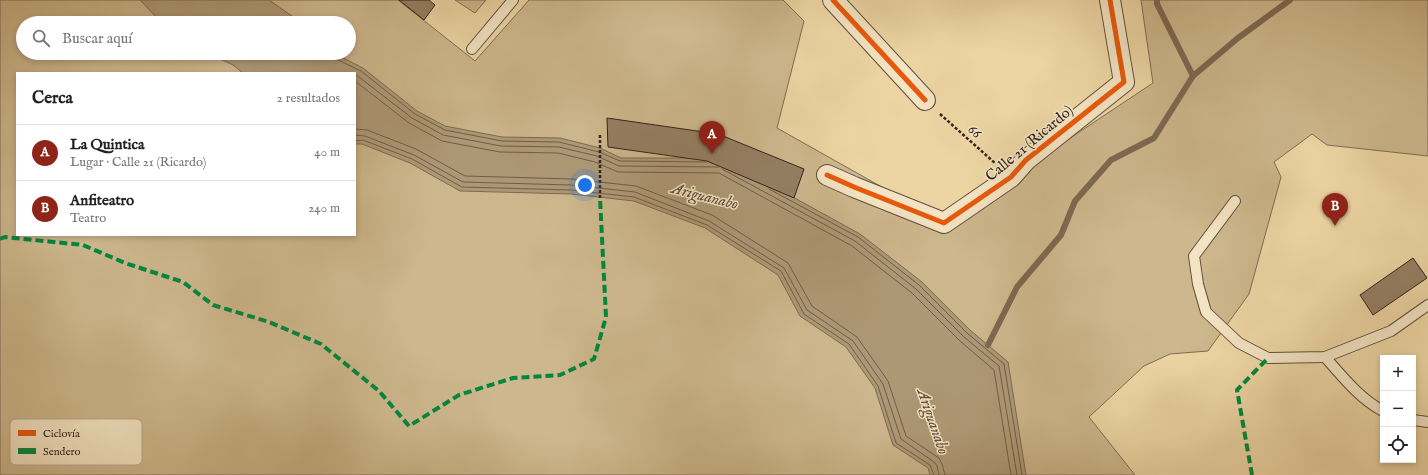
<!DOCTYPE html>
<html lang="es">
<meta charset="utf-8">
<style>
:root{--surface:#fff;--page:#f2f2f2;--text:#222;--muted:#767676;--line:#e0e0e0;--accent:#8f2418}
body{margin:0;font-family:"IM FELL English",serif;background:var(--page);color:var(--text)}
.controls{position:absolute;right:12px;bottom:12px;display:grid;overflow:hidden;border-radius:0px;box-shadow:0 2px 6px #0003}
.controls button{width:36px;height:36px;display:grid;place-items:center;padding:0;border:0;border-bottom:1px solid var(--line);background:var(--surface);color:var(--text);font:20px sans-serif}
.you{position:absolute;left:585px;top:185px;width:14px;height:14px;margin:-10px;border:3px solid #fff;border-radius:50%;background:#1a73e8;box-shadow:0 0 0 6px #1a73e833}
.badge{display:grid;place-items:center;width:26px;height:26px;border-radius:50%;background:var(--accent);color:#fff;font-size:13px;font-weight:700}
.pin{position:absolute;translate:-50% -33px;filter:drop-shadow(0 1px 2px #0008)}
.pin::after{content:'';position:absolute;top:21px;width:14px;height:12px;background:inherit;clip-path:polygon(0 0,100% 0,50% 100%)}
.list{margin:0;padding:0;list-style:none}
h2{display:flex;justify-content:space-between;align-items:center;height:52px;margin:0;padding:0 16px;font-size:17px}
h2 small{font-size:13px;font-weight:400;color:var(--muted)}
.list li{display:grid;grid-template-columns:26px 1fr auto;gap:12px;align-items:center;box-sizing:border-box;height:56px;padding:0 16px;border-top:1px solid var(--line)}
.list b{display:block;font-size:15px;white-space:nowrap}
.list p{margin:0;font-size:13px;white-space:nowrap;color:var(--muted)}
.list em{font-size:13px;font-style:normal;color:var(--muted)}
.icon{flex:none;width:22px;height:22px;fill:none;stroke:currentColor;stroke-width:2;stroke-linecap:round;stroke-linejoin:round}
.map{position:relative;flex:none;width:1428px;height:475px;overflow:hidden}
.search{position:absolute;background:var(--surface);box-shadow:0 2px 6px #0003;left:16px;top:16px;width:340px;height:44px;display:flex;align-items:center;gap:10px;box-sizing:border-box;padding:0 14px;border-radius:22px;color:var(--muted);font-size:15px}
.panel{position:absolute;background:var(--surface);box-shadow:0 2px 6px #0003;left:16px;top:72px;width:340px;height:164px;border-radius:0px}
.map>svg:first-child{display:block}
</style>
<div class="map">
<svg width="1428" height="475" viewBox="0 0 1428 475">
<rect width="100%" height="100%" fill="#ecd5a3"/>
<filter id="stains"><feTurbulence type="fractalNoise" baseFrequency=".005" numOctaves="4"/><feColorMatrix values="0 0 0 0 .2 0 0 0 0 .09 0 0 0 0 .02 0 0 0 .5 -.17"/></filter>
<radialGradient id="worn" r=".72"><stop offset=".6" stop-color="#630" stop-opacity="0"/><stop offset="1" stop-color="#630" stop-opacity=".3"/></radialGradient>
<g fill="#cdb78c" stroke="#806c54" fill-rule="evenodd">
<path d="M0 0H398L475 61 529 0H783L804 21 777 128 944 222 1153 83 1141 0H1428V156L1327 145 1312 134 1274 162 1281 177 1249 294 1208 351 1170 354 1144 366 1089 417 1135 475H0ZM23 23H349V53H23ZM17 73H355V235H17Z"/>
<polygon points="455,0 486,0 475,13"/>
</g>
<g fill="#ad9875" stroke="#7d6951">
<polygon points="140,0 269,0 302,23 162,23"/>
<polygon points="208,53 333,53 363,68 417,111 445,126 502,137 560,138 600,148 621,158 722,158 860,234 922,282 970,330 1008,362 1026,475 930,475 928,468 893,445 875,388 846,347 800,316 778,275 705,228 634,201 571,194 460,191 410,163 362,144 355,144 355,73 243,73 233,65"/>
</g>
<g fill="none" stroke-linecap="round" stroke-linejoin="round">
<g stroke="#705d48" stroke-width="1">
<polyline points="332,53 334,58 361,71 415,114 445,130 502,141 559,142 599,152 620,161 707,162"/>
<polyline points="355,74 412,118 443,135 501,146 559,147 597,156 619,166 719,167"/>
<polyline points="355,81 409,123 442,141 500,152 558,153 595,162 618,172 719,173 852,246 912,293 960,341 994,370 1011,475"/>
<polyline points="355,129 367,130 416,149 465,176 572,179 636,186 712,215 788,263 812,306 857,337 888,381 906,436 939,458 942,464 945,475"/>
<polyline points="355,135 365,136 414,155 463,182 571,185 635,192 709,221 784,268 807,310 853,341 883,384 901,439 934,462 937,466 939,475"/>
<polyline points="355,141 363,140 412,159 462,187 571,190 634,197 707,225 781,271 804,314 849,344 878,386 896,443 930,465 934,475"/>
<polyline points="722,169 855,241 916,289 964,337 999,366 1017,475"/>
<polyline points="769,189 858,237 919,285 967,333 1004,364 1022,475"/>
</g>
<g stroke="#7d6951" stroke-width="6">
<polyline points="1157,0 1157,4 1193,76"/>
<polyline points="988,345 1017,287 1061,235 1075,201 1111,160 1154,138 1193,76 1238,38 1290,0"/>
</g>
</g>
<g fill="#947f62" stroke="#34221c">
<polygon points="399,0 429,0 435,5 424,20"/>
<polygon points="607,118 718,134 804,169 794,198 707,161 608,147"/>
<polygon points="1413,258 1427,278 1373,315 1360,295"/>
</g>
<g fill="none" stroke-linecap="round" stroke-linejoin="round">
<defs>
<g id="service">
<polyline points="472,49 513,0"/>
<polyline points="1235,201 1194,256 1198,284 1206,312 1239,343 1268,358 1325,357 1391,331 1428,305"/>
<path d="M1325 357C1343 377 1359 398 1383 411"/>
<polyline points="1413,420 1428,422"/>
</g>
<g id="minor">
<polyline points="833,0 925,100"/>
<polyline points="827,175 854,187 944,223 1011,177 1026,160 1124,82 1110,0"/>
</g>
</defs>
<use href="#service" stroke="#624f3e" stroke-width="12"/>
<use href="#minor" stroke="#624f3e" stroke-width="22"/>
<g stroke="#34221c" stroke-width="2.5" stroke-dasharray="3 2" stroke-linecap="butt">
<polyline points="940,114 996,164"/>
<polyline points="600,135 600,198"/>
</g>
<use href="#service" stroke="#f3e4c3" stroke-width="10"/>
<use href="#minor" stroke="#f3e4c3" stroke-width="20"/>
<g stroke="#00873e" stroke-width="4" stroke-dasharray="8 4" stroke-linecap="butt">
<polyline points="0,239 5,237 83,245 125,263 183,282 213,305 269,322 321,344 379,391 409,426 459,395 513,378 560,375 594,359 606,317 600,198"/>
<polyline points="1252,475 1237,390 1268,358"/>
</g>
<defs>
<g id="cycleway">
<polyline points="833,0 925,100"/>
<polyline points="827,175 854,187 944,223 1011,177 1026,160 1124,82 1110,0"/>
</g>
</defs>
<use href="#cycleway" stroke="#f3e4c3" stroke-width="8"/>
<use href="#cycleway" stroke="#e8590c" stroke-width="5"/>
</g>
<g text-anchor="middle" stroke-width="3" stroke-linejoin="round" paint-order="stroke">
<g font-size="15" fill="#34221c" stroke="#f3e4c3">
<text transform="translate(975 131) rotate(42)" y="5">66</text>
<text transform="translate(1029 143) rotate(-40)" y="5">Calle 21 (Ricardo)</text>
</g>
<g font-size="16" font-style="italic" fill="#5e4b3b" stroke="#f3e4c3">
<text transform="translate(705 195) rotate(14)" y="6">Ariguanabo</text>
<text transform="translate(934 421) rotate(71)" y="6">Ariguanabo</text>
</g>
</g>
<rect x="10" y="419" width="132" height="46" rx="6" fill="#f3e4c3" stroke="#baaa91" stroke-width="1"/>
<rect x="18" y="430" width="18" height="6" fill="#e8590c"/>
<rect x="18" y="448" width="18" height="6" fill="#00873e"/>
<g font-size="11" fill="#34221c">
<text x="43" y="437">Ciclovía</text>
<text x="43" y="455">Sendero</text>
</g>
<rect width="100%" height="100%" filter="url(#stains)"/>
<rect width="100%" height="100%" fill="url(#worn)"/>
</svg>
<div class="controls">
<button>+</button>
<button>−</button>
<button><svg class="icon" aria-label="locate" viewBox="0 0 24 24"><circle cx="12" cy="12" r="6"/><path d="M12 2v4M12 18v4M2 12h4M18 12h4"/></svg></button>
</div>
<div class="you"></div>
<div class="pin badge" style="left:712px;top:154px">A</div>
<div class="pin badge" style="left:1335px;top:226px">B</div>
<div class="search"><svg class="icon" aria-label="search" viewBox="0 0 24 24"><circle cx="10" cy="10" r="6"/><path d="M15 15l6 6"/></svg>Buscar aquí</div>
<section class="panel">
<h2>Cerca<small>2 resultados</small></h2>
<ul class="list">
<li><span class="badge">A</span><div><b>La Quintica</b><p>Lugar · Calle 21 (Ricardo)</p></div><em>40 m</em></li>
<li><span class="badge">B</span><div><b>Anfiteatro</b><p>Teatro</p></div><em>240 m</em></li>
</ul>
</section>
</div>
